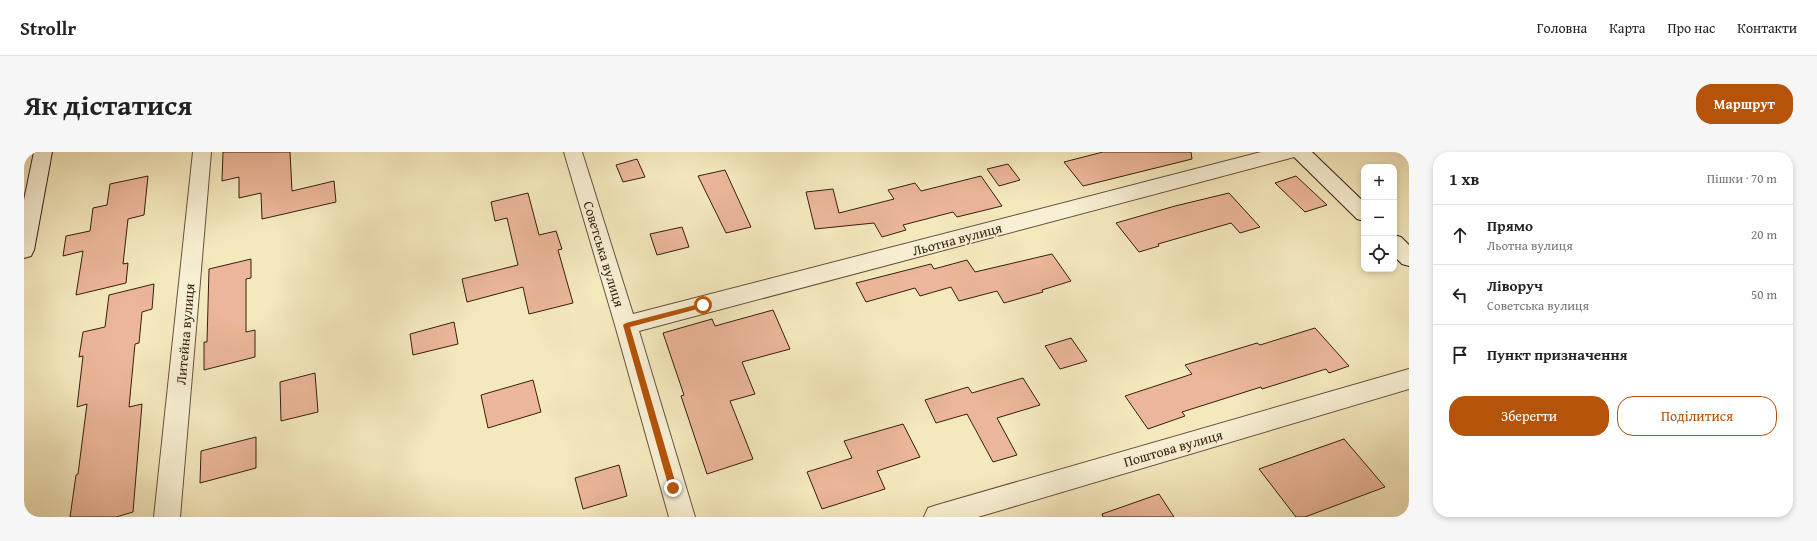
<!DOCTYPE html>
<html lang="uk">
<meta charset="utf-8">
<style>
:root{--surface:#fff;--page:#f6f6f6;--text:#222;--muted:#767676;--line:#e0e0e0;--accent:#b45309}
body{margin:0;font-family:"Gentium Book Plus",serif;background:var(--page);color:var(--text)}
.controls{position:absolute;right:12px;top:12px;display:grid;overflow:hidden;border-radius:8px;box-shadow:0 2px 6px #0003}
.controls button{width:36px;height:36px;display:grid;place-items:center;padding:0;border:0;border-bottom:1px solid var(--line);background:var(--surface);color:var(--text);font:20px sans-serif}
.stop{position:absolute;width:12px;height:12px;margin:-9px;border:3px solid #b45309;border-radius:50%;background:#fff}
.stop.end{background:#b45309;border-color:#fff;box-shadow:0 1px 4px #0008}
.list{margin:0;padding:0;list-style:none}
h2{display:flex;justify-content:space-between;align-items:center;height:52px;margin:0;padding:0 16px;font-size:17px}
h2 small{font-size:13px;font-weight:400;color:var(--muted)}
.list li{display:grid;grid-template-columns:26px 1fr auto;gap:12px;align-items:center;box-sizing:border-box;height:60px;padding:0 16px;border-top:1px solid var(--line)}
.list b{display:block;font-size:15px;white-space:nowrap}
.list p{margin:0;font-size:13px;white-space:nowrap;color:var(--muted)}
.list em{font-size:13px;font-style:normal;color:var(--muted)}
.actions{display:flex;gap:8px;padding:12px 16px}
.actions a{flex:1;padding:9px 0;border:1px solid var(--accent);border-radius:16px;text-align:center;font-size:14px;color:var(--accent)}
.actions .main{background:var(--accent);color:#fff}
.icon{flex:none;width:22px;height:22px;fill:none;stroke:currentColor;stroke-width:2;stroke-linecap:round;stroke-linejoin:round}
.map{position:relative;flex:none;width:1385px;height:365px;overflow:hidden;border-radius:16px}
header{display:flex;align-items:center;gap:24px;box-sizing:border-box;height:56px;padding:0 20px;background:var(--surface);border-bottom:1px solid var(--line)}
header strong{font-size:19px}
nav{display:flex;gap:22px;margin-inline-start:auto;font-size:14px}
.intro{display:flex;align-items:center;justify-content:space-between;box-sizing:border-box;height:96px;padding:0 24px}
h1{margin:0;font-size:28px}
.button{padding:10px 18px;border-radius:16px;background:var(--accent);color:#fff;font-size:14px;font-weight:700}
main{display:flex;gap:24px;padding:0 24px}
aside{flex:1;background:var(--surface);border-radius:16px;box-shadow:0 2px 6px #0003}
.map>svg:first-child{display:block}
</style>
<header>
<strong>Strollr</strong>
<nav><a>Головна</a><a>Карта</a><a>Про нас</a><a>Контакти</a></nav>
</header>
<div class="intro"><h1>Як дістатися</h1><a class="button">Маршрут</a></div>
<main>
<div class="map">
<svg width="1385" height="365" viewBox="0 0 1385 365">
<rect width="100%" height="100%" fill="#f4e8bd"/>
<filter id="stains"><feTurbulence type="fractalNoise" baseFrequency=".005" numOctaves="4"/><feColorMatrix values="0 0 0 0 .2 0 0 0 0 .09 0 0 0 0 .02 0 0 0 .5 -.17"/></filter>
<radialGradient id="worn" r=".72"><stop offset=".6" stop-color="#630" stop-opacity="0"/><stop offset="1" stop-color="#630" stop-opacity=".3"/></radialGradient>
<g fill="#ebb699" stroke="#361f11">
<polygon points="199,0 266,0 268,39 310,29 312,50 238,67 237,41 215,46 215,25 198,29"/>
<polygon points="1079,0 1167,0 1168,7 1059,34 1040,10"/>
<polygon points="613,7 621,25 599,30 592,13"/>
<polygon points="984,12 996,28 975,34 963,17"/>
<polygon points="701,18 727,75 702,81 674,24"/>
<polygon points="124,24 120,63 104,67 99,112 104,111 102,131 52,143 59,99 39,104 42,84 66,79 69,56 83,53 86,32"/>
<polygon points="957,24 978,54 933,65 929,60 879,73 882,78 858,85 850,71 791,77 782,40 809,37 815,61 870,47 864,38 891,31 897,39"/>
<polygon points="1272,24 1303,53 1281,60 1251,31"/>
<polygon points="504,41 515,83 532,79 538,97 534,98 549,151 505,162 499,135 443,150 438,127 494,113 483,66 471,69 467,50"/>
<polygon points="1205,41 1236,75 1216,81 1207,71 1134,92 1135,94 1115,100 1092,71 1151,54"/>
<polygon points="658,75 665,95 633,103 626,82"/>
<polygon points="1028,102 1047,129 1018,138 1019,140 980,151 973,139 935,149 927,135 896,144 891,136 842,150 832,131 907,112 910,117 943,108 951,120"/>
<polygon points="227,107 227,126 222,127 222,180 231,178 231,205 180,218 180,190 183,190 185,117"/>
<polygon points="130,132 128,157 118,160 115,191 111,192 105,255 118,252 109,360 92,365 46,365 52,323 54,322 63,252 53,255 59,204 55,205 59,180 81,175 85,143"/>
<polygon points="749,158 766,197 718,210 731,242 706,249 729,307 683,322 657,244 660,243 639,181 688,167 691,174"/>
<polygon points="430,170 434,192 389,203 386,182"/>
<polygon points="1291,176 1325,214 1305,221 1302,217 1238,237 1237,235 1158,260 1161,264 1124,277 1101,244 1168,222 1161,213 1233,191 1236,193"/>
<polygon points="1047,186 1063,209 1036,217 1021,194"/>
<polygon points="291,221 294,260 257,269 256,230"/>
<polygon points="999,226 1016,253 973,266 993,303 969,310 943,262 912,271 901,248 944,235 948,241"/>
<polygon points="509,228 517,260 464,276 457,243"/>
<polygon points="879,272 896,305 853,319 861,337 798,357 783,320 828,306 820,289"/>
<polygon points="232,285 232,316 176,331 177,299"/>
<polygon points="1320,287 1361,335 1281,365 1272,365 1235,317"/>
<polygon points="595,313 603,344 559,357 551,326"/>
<polygon points="1135,342 1150,365 1079,365 1078,362"/>
</g>
<g fill="none" stroke-linecap="round" stroke-linejoin="round">
<defs>
<g id="street">
<polygon points="169,0 187,0 156,365 130,365"/>
<polygon points="540,0 558,0 609,162 1237,0 1272,0 1270,5 1263,7 615,179 671,365 645,365 591,173"/>
<polygon points="1385,217 1385,237 954,365 900,365 904,356 913,353"/>
</g>
<g id="secondary">
<polygon points="10,0 28,0 10,98 7,104 0,106 0,48"/>
<polygon points="1268,0 1288,0 1340,50 1340,69 1333,67 1270,5"/>
<polygon points="1370,83 1377,85 1385,93 1385,114 1378,112 1370,104"/>
</g>
</defs>
<use href="#street" stroke="#66513c" stroke-width="2"/>
<use href="#secondary" stroke="#361f11" stroke-width="2"/>
<use href="#street" fill="#f8f0d4" fill-rule="evenodd"/>
<use href="#secondary" fill="#f8f0d4" fill-rule="evenodd"/>
</g>
<polygon fill="#b45309" points="679,151 682,153 681,155 606,175 653,336 649,339 645,336 599,173 602,171"/>
<g text-anchor="middle" stroke-width="3.5" stroke-linejoin="round" paint-order="stroke">
<g font-size="14" fill="#361f11" stroke="#f8f0d4">
<text transform="translate(933 87) rotate(-15)" y="5">Льотна вулиця</text>
<text transform="translate(580 102) rotate(73)" y="5">Советська вулиця</text>
<text transform="translate(161 182) rotate(-85)" y="5">Литейна вулиця</text>
<text transform="translate(1149 296) rotate(-16)" y="5">Поштова вулиця</text>
</g>
</g>
<rect width="100%" height="100%" filter="url(#stains)"/>
<rect width="100%" height="100%" fill="url(#worn)"/>
</svg>
<div class="controls">
<button>+</button>
<button>−</button>
<button><svg class="icon" aria-label="locate" viewBox="0 0 24 24"><circle cx="12" cy="12" r="6"/><path d="M12 2v4M12 18v4M2 12h4M18 12h4"/></svg></button>
</div>
<div class="stop" style="left:679px;top:153px"></div>
<div class="stop end" style="left:649px;top:336px"></div>
</div>
<aside>
<h2>1 хв<small>Пішки · 70 m</small></h2>
<ul class="list">
<li><svg class="icon" aria-label="ahead" viewBox="0 0 24 24"><path d="M12 20V5M6 11l6-6 6 6"/></svg><div><b>Прямо</b><p>Льотна вулиця</p></div><em>20 m</em></li>
<li><svg class="icon" aria-label="left" viewBox="0 0 24 24"><path d="M17 20v-9H6M10 6l-5 5 5 5"/></svg><div><b>Ліворуч</b><p>Советська вулиця</p></div><em>50 m</em></li>
<li><svg class="icon" aria-label="arrive" viewBox="0 0 24 24"><path d="M6 21V4h12l-3 4 3 4H6"/></svg><div><b>Пункт призначення</b></div></li>
</ul>
<div class="actions"><a class="main">Зберегти</a><a>Поділитися</a></div>
</aside>
</main>
